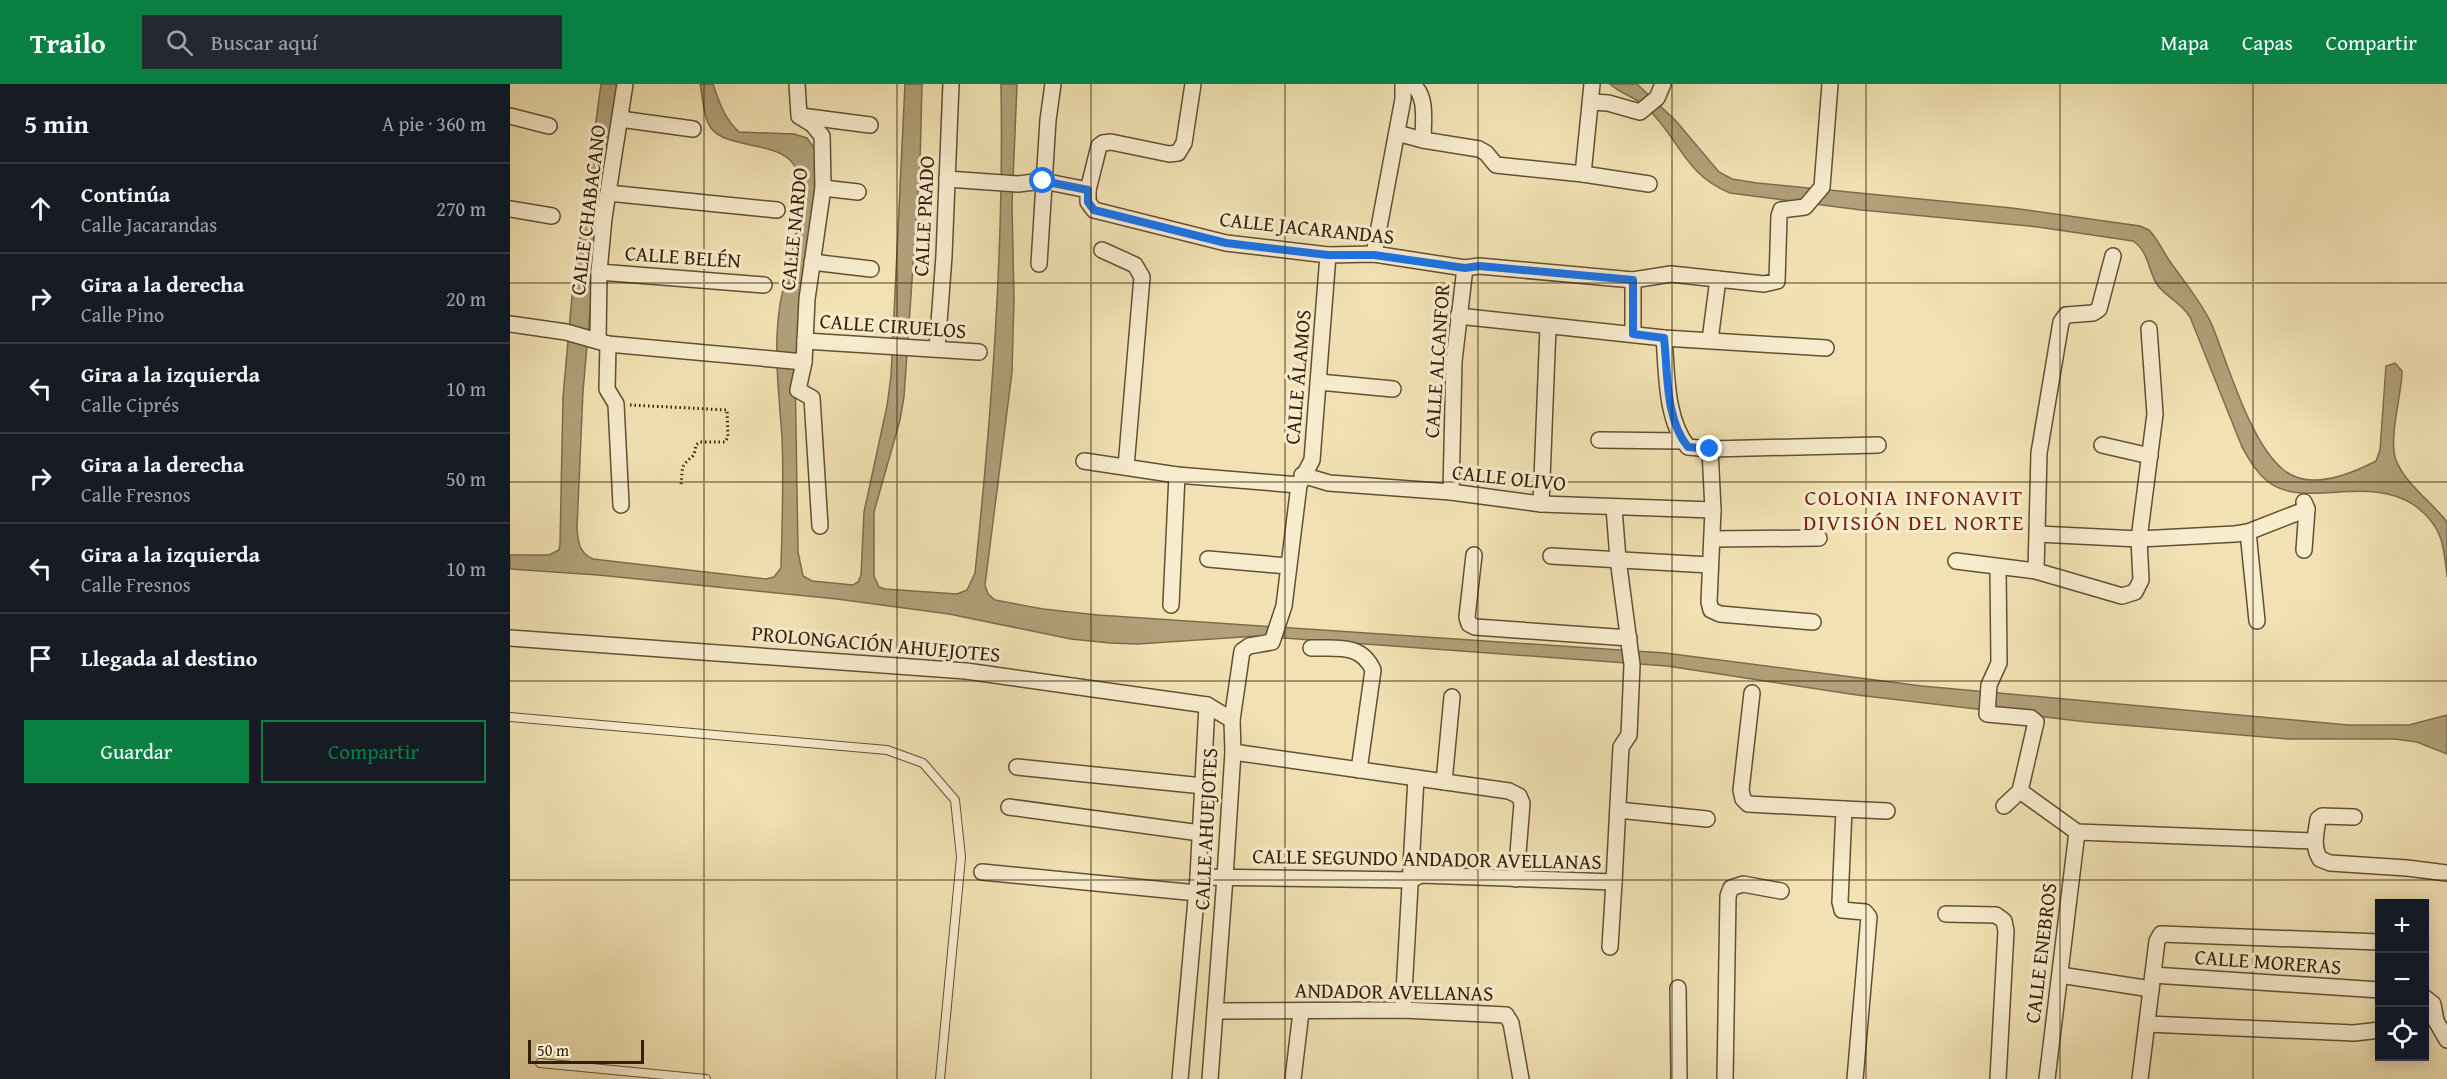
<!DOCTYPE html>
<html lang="es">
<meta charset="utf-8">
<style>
:root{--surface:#171b24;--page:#242831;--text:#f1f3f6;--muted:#9ea1a6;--line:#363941;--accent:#0b8043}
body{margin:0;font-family:"Gentium Book Plus",serif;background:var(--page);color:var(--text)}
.controls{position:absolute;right:18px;bottom:18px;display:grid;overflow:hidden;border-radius:0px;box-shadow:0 3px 15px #0003}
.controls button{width:54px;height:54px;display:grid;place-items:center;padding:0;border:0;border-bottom:2px solid var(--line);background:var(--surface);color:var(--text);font:30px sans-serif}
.scale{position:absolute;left:18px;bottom:15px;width:116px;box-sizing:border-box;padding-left:6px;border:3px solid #321f08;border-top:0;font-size:16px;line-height:21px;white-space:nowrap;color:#321f08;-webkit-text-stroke:4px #f7ecce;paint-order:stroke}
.stop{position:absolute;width:18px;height:18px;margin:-14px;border:4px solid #1a73e8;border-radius:50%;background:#fff}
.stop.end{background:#1a73e8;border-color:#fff;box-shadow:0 2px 6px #0008}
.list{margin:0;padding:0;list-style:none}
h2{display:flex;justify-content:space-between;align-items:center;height:78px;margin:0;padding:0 24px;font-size:26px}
h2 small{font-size:20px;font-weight:400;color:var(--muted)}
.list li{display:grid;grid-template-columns:39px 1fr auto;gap:18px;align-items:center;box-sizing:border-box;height:90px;padding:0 24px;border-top:2px solid var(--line)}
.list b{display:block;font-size:22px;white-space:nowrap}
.list p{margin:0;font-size:20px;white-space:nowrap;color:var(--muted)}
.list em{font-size:20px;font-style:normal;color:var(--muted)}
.actions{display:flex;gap:12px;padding:18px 24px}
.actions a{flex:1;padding:14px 0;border:2px solid var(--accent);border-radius:0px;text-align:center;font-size:21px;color:var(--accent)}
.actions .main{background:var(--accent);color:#fff}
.icon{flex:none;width:33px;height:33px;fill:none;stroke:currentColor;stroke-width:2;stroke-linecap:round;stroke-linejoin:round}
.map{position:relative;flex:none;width:1937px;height:995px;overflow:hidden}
header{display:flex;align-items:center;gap:36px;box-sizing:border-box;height:84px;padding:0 30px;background:var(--accent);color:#fff}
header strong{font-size:28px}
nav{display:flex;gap:33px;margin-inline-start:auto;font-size:21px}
.search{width:420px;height:54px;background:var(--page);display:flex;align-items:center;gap:15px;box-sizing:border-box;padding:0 21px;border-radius:0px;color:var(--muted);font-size:22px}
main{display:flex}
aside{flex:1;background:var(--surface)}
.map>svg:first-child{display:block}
</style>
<header>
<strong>Trailo</strong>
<div class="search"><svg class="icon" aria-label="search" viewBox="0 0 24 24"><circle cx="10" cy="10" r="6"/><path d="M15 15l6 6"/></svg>Buscar aquí</div>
<nav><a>Mapa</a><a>Capas</a><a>Compartir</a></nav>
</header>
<main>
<aside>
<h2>5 min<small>A pie · 360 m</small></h2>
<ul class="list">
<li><svg class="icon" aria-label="ahead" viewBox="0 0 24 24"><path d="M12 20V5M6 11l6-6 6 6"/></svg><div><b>Continúa</b><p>Calle Jacarandas</p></div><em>270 m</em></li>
<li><svg class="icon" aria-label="right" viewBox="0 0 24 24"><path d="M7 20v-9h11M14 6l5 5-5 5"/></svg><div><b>Gira a la derecha</b><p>Calle Pino</p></div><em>20 m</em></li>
<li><svg class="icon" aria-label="left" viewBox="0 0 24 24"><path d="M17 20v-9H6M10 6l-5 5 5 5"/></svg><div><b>Gira a la izquierda</b><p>Calle Ciprés</p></div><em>10 m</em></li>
<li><svg class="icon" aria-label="right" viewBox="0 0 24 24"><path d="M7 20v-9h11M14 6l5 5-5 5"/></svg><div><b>Gira a la derecha</b><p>Calle Fresnos</p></div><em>50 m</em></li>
<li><svg class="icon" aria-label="left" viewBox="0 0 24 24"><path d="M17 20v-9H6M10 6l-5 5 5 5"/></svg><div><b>Gira a la izquierda</b><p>Calle Fresnos</p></div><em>10 m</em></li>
<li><svg class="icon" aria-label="arrive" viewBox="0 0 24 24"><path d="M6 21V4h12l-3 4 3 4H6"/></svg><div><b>Llegada al destino</b></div></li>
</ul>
<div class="actions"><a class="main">Guardar</a><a>Compartir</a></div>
</aside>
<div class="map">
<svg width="1937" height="995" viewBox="0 0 1937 995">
<rect width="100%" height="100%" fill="#f2e2b3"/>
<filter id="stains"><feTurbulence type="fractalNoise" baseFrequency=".00333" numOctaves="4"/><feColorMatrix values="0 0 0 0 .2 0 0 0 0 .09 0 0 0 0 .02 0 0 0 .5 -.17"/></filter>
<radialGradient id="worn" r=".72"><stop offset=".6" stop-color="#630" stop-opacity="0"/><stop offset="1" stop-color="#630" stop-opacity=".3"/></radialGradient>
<g fill="#b1a079" stroke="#7e6c4c" stroke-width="1.5">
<path d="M91 0H109L91 116 80 228 73 307 67 444C68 458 69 469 83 475L256 495 264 493 271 484C272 441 274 396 272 353 269 309 263 265 270 221 276 184 299 124 287 87 276 55 218 67 201 44 193 33 193 13 190 0H203C209 18 214 34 229 48L284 50 297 54 306 67 303 145 285 283 288 468 293 492 302 497 343 501 348 498 351 491 354 428 377 322 381 292 395 0H412L410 80 394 313 390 336 364 428V492L369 503 375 505 447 510 457 506 465 489C482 326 494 163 491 0H507L502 121 504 215 502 288 475 501 478 510 485 516 533 525 588 531 1155 569 1412 602 1838 641H1899L1937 631V670L1907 658 1885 655H1778L1577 638 1347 611 1157 582 747 552 628 560 600 559 561 555 439 530 327 515 88 491 0 485V471H39L49 466 50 461 53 313 62 212Z"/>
<path d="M1100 0H1127L1166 37 1209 88 1222 95 1247 99 1502 124 1630 142 1639 146C1648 155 1652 166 1659 176 1674 198 1691 217 1702 241 1718 280 1741 362 1775 387 1801 407 1841 390 1866 377L1870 366 1876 282 1885 279 1892 287C1892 310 1878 355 1886 376 1895 400 1922 418 1937 438V493C1934 460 1932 441 1904 421 1857 389 1795 427 1757 397 1746 388 1739 375 1732 363L1680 233C1671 218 1655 213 1646 199 1638 184 1638 167 1623 157L1528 143 1351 126 1220 109C1174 91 1169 53 1136 23 1126 13 1110 10 1100 0Z"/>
</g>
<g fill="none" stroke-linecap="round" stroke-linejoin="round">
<defs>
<g id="lane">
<polyline points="0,633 377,666 413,679 445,716 451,773 430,995"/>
<polyline points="30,979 196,995"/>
</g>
<g id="street">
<polyline points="287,0 289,32 302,40 312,52 313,104 297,215 294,278 288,306 302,314 310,442"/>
<polyline points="683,0 674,59 668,69 659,70 601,58 593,59 589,62 578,106 578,118 584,126 716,159 818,171 864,170 955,184 969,182 1123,196 1161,190 1254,200 1267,197 1269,132 1271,126 1295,123 1312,103 1320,0"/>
<path d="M901 0C918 10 913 38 913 56"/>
<polyline points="1081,18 1098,19 1130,28 1147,14 1153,0"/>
<polyline points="0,32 39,42"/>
<polyline points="291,32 360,41"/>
<polyline points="110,35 183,45"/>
<polyline points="887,49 913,56 969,65 976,69 986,81 1073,90 1139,100"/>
<polyline points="1073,90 1082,0"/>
<polyline points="437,95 508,100 533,97 578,106"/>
<polyline points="313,104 348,108"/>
<polyline points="98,109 267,126"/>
<polyline points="0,125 42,132"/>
<polyline points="592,166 625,181 632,193 616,383"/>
<polyline points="864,170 893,15 893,0"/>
<polyline points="302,178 361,185"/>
<polyline points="529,180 538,36 543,0"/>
<polyline points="89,188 254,201"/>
<polyline points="1123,196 1123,250"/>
<polyline points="948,232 1154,254 1316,264"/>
<polyline points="0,240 56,248 98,260 294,278"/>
<path d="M1154 254C1157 287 1155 335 1178 363L1200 365 1203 426 1199 518 1201 526 1210 530 1303 538"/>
<polyline points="1200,256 1208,195"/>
<polyline points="88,257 89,188 94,134 115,0"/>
<polyline points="295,257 469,268"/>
<polyline points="98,260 97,305 106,320 111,421"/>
<polyline points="427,265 434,172 441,0"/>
<polyline points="809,298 883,305"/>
<polyline points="1089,356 1173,357"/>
<polyline points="1592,361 1640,372"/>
<polyline points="1200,365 1368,361"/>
<polyline points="574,377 667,391 789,401"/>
<polyline points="792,391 819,399 941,408 1031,420 1203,426"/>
<polyline points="941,408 944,277 955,184"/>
<polyline points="1031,420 1038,243"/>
<polyline points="1738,448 1747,537"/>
<polyline points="1528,450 1629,455 1725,450 1738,448 1797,425"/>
<polyline points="1202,455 1309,454"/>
<polyline points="1794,466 1797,425 1794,418"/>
<polyline points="964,471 957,533 959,540 965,543 1119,554"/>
<polyline points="1041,472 1200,481"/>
<polyline points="698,475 778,482"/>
<polyline points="1446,477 1526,487 1612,512 1625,508 1631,496 1629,455 1645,330 1639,245"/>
<polyline points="1488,483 1489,579 1479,601 1477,630 1521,634 1526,638 1510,707"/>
<polyline points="1526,487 1529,369 1551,238 1556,231 1583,229 1589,225 1603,172"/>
<polyline points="661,521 667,391"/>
<polyline points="0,554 456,587 697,621 722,636"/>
<path d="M801 564C827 565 851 559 863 586L849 686"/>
<polyline points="1242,609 1231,706 1233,715 1238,720 1334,725 1330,818 1332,826 1355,828 1359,833 1345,995"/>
<polyline points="723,668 999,707 1009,712 1012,719 1006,795"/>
<polyline points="507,683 693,702"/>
<polyline points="934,698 942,613"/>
<polyline points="1494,722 1510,707 1567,748 1804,757"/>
<polyline points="499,723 690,749"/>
<polyline points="1334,725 1377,727"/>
<polyline points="1108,726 1197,735"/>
<path d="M1844 733 1812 732 1808 735C1806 750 1802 762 1810 775L1820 779 1897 784 1937 789"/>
<polyline points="472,788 687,809"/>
<polyline points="688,793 901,796 911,791 1104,798 1111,663 1119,651 1122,581 1108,475 1104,424"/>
<polyline points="1436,830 1486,831 1494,837 1496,847 1488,995"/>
<polyline points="1100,863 1104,798"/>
<polyline points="1550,891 1641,905"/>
<polyline points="1643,891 1870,906"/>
<polyline points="1168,904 1169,995"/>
<polyline points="1914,913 1923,920 1926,937 1937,956"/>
<polyline points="893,926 906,694"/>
<polyline points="705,927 893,926 996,931 1001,939 1011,995"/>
<polyline points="1637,940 1844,949 1870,946"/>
<polyline points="670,995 688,793 697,621"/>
<polyline points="700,995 715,793 723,668 722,636 732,567 739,562 762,558 774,522 789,401 802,376 818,171"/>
<polyline points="783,995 791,928"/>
<polyline points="1215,995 1218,812 1221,804 1233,800 1271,807"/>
<polyline points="1537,995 1567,748"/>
<polyline points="1630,995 1647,857 1651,850 1870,858"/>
</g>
</defs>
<use href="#lane" stroke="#625033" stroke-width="10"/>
<use href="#street" stroke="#625033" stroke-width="18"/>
<path stroke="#321f08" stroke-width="3" stroke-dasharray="1.5 3" stroke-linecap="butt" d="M120 321 217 326 218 353 215 358H190L186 361 184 371C170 383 173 382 171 400"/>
<use href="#lane" stroke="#f7ecce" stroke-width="8"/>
<use href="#street" stroke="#f7ecce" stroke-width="15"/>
</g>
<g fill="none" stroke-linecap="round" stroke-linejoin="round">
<path stroke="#1a73e8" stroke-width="8" d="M533 97 578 106V118L584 126 716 159 818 171H864L955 184 969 182 1123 196V250L1154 254C1158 288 1155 335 1178 363L1200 365"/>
</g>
<path fill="none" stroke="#321f08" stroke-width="1.5" stroke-opacity="0.55" d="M194 0V995M387 0V995M581 0V995M775 0V995M968 0V995M1162 0V995M1356 0V995M1550 0V995M1743 0V995M0 199H1937M0 398H1937M0 597H1937M0 796H1937"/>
<g text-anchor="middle" stroke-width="6" stroke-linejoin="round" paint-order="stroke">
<g font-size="21" fill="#321f08" stroke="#f7ecce">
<text transform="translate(78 126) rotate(-83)" y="7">CALLE CHABACANO</text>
<text transform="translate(414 132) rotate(-87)" y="7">CALLE PRADO</text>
<text transform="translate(797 144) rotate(6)" y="7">CALLE JACARANDAS</text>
<text transform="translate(284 145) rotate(-84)" y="7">CALLE NARDO</text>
<text transform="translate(173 173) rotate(4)" y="7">CALLE BELÉN</text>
<text transform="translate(383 242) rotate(4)" y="7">CALLE CIRUELOS</text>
<text transform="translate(927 277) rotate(-86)" y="7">CALLE ALCANFOR</text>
<text transform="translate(788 293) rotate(-85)" y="7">CALLE ÁLAMOS</text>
<text transform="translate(999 394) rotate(6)" y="7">CALLE OLIVO</text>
<text transform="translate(366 560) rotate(5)" y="7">PROLONGACIÓN AHUEJOTES</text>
<text transform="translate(696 745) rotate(-87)" y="7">CALLE AHUEJOTES</text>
<text transform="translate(917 775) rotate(1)" y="7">CALLE SEGUNDO ANDADOR AVELLANAS</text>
<text transform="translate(1531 869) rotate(-83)" y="7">CALLE ENEBROS</text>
<text transform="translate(1758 878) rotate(4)" y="7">CALLE MORERAS</text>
<text transform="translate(884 908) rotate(1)" y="7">ANDADOR AVELLANAS</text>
</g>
<g font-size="22" letter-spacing="1.5" fill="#7a1f14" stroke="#f7ecce">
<text x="1404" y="421">COLONIA INFONAVIT<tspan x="1404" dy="25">DIVISIÓN DEL NORTE</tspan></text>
</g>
</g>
<rect width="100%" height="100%" filter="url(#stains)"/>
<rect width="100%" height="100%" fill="url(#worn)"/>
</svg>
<div class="controls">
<button>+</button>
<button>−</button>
<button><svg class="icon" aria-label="locate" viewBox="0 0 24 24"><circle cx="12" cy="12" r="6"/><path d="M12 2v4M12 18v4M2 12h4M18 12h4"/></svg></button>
</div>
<div class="scale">50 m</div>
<div class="stop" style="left:533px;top:97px"></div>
<div class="stop end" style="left:1200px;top:365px"></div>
</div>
</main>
